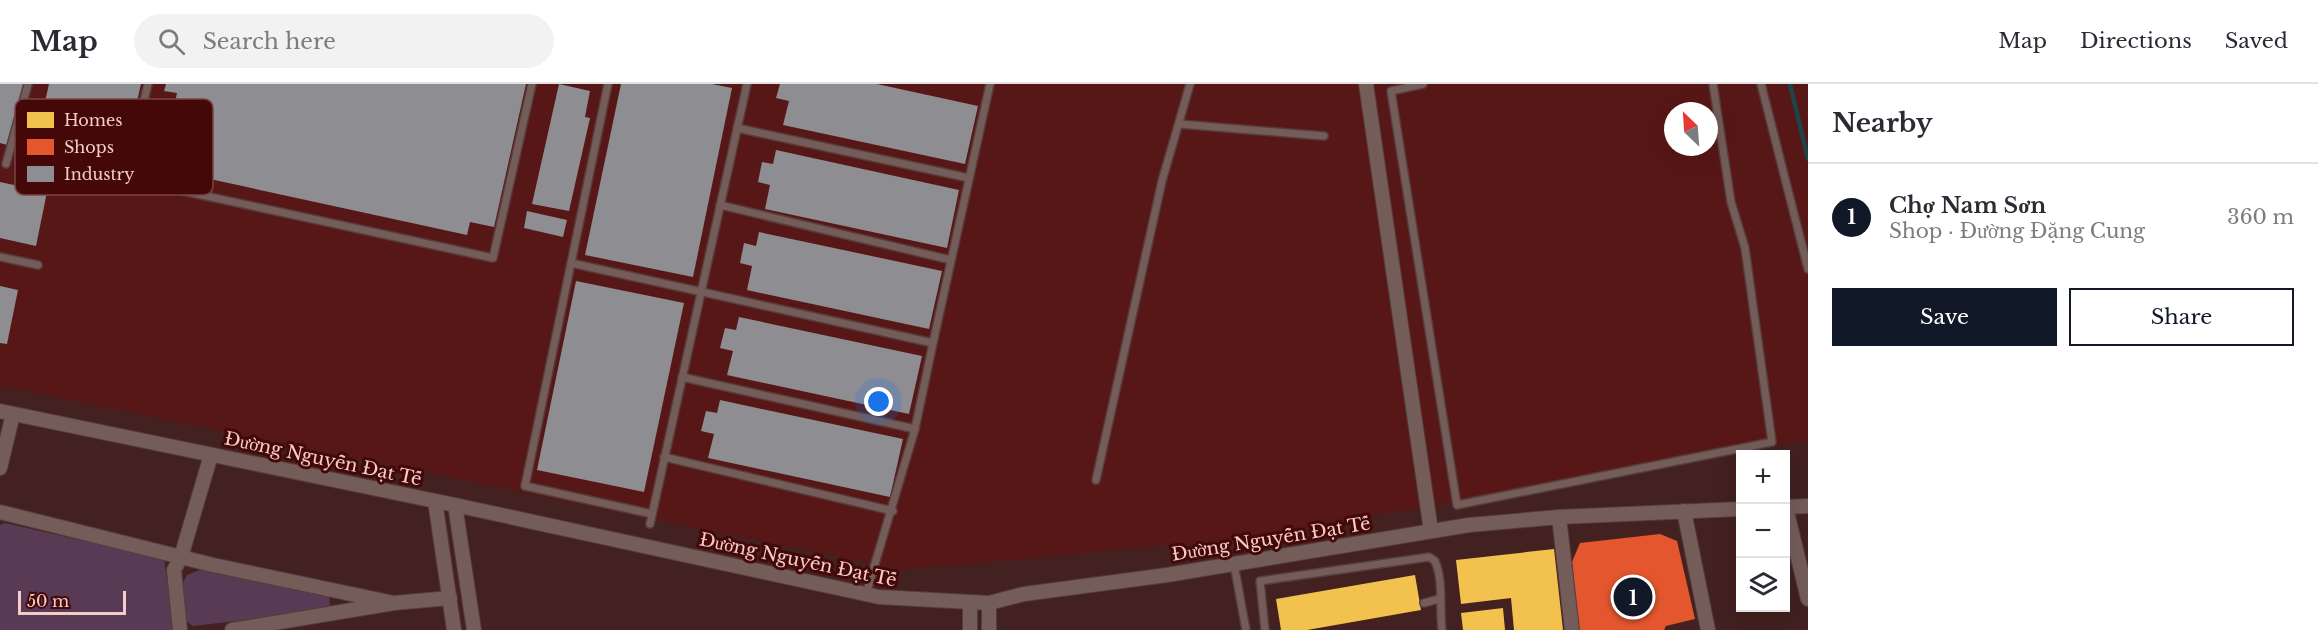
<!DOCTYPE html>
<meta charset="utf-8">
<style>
:root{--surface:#fff;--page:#f2f2f3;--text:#2b2b33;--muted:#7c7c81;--line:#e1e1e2;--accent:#111827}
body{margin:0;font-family:"Libre Baskerville",serif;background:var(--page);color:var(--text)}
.controls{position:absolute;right:18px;bottom:18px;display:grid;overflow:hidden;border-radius:0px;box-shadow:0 6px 24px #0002}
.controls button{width:54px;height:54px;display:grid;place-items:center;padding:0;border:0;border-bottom:2px solid var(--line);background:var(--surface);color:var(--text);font:30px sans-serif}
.compass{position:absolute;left:1664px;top:18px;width:54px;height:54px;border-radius:50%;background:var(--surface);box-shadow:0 6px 24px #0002;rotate:335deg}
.scale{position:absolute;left:18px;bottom:15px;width:108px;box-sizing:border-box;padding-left:6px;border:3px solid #f4cdc8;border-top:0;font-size:16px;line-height:21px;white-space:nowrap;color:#f4cdc8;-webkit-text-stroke:4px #440809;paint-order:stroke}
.you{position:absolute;left:879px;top:318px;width:21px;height:21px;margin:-15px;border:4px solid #fff;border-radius:50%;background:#1a73e8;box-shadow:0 0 0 9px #1a73e833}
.badge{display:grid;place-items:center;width:39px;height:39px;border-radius:50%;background:var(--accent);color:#fff;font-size:20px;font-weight:700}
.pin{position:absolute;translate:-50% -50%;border:3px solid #fff;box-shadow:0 2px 6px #0006}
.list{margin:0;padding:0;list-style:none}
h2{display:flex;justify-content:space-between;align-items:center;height:78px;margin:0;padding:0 24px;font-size:26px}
h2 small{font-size:20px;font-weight:400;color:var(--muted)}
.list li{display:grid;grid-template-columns:39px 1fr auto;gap:18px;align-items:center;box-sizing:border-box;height:108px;padding:0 24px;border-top:2px solid var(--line)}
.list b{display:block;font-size:22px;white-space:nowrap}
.list p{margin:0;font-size:20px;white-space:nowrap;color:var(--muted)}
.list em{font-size:20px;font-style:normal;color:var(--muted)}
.actions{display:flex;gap:12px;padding:18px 24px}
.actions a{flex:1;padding:14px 0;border:2px solid var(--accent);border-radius:0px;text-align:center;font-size:21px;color:var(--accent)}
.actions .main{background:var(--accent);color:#fff}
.icon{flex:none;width:33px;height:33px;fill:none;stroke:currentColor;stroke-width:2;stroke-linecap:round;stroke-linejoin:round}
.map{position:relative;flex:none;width:1808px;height:546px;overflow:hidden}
header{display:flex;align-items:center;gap:36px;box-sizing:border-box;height:84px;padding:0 30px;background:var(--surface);border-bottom:2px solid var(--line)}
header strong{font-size:28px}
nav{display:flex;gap:33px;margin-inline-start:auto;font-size:21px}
.search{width:420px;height:54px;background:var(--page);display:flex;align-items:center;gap:15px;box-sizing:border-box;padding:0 21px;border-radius:33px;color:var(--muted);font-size:22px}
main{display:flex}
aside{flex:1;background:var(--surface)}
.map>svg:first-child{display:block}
</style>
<header>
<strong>Map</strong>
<div class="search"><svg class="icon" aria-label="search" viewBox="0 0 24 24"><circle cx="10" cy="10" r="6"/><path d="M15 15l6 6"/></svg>Search here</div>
<nav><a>Map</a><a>Directions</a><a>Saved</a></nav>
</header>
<main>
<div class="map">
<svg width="1808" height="546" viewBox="0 0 1808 546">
<rect width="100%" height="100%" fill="#422120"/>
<path fill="#571716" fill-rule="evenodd" d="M0 0H1808V357L1245 454 904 486 0 302ZM1673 27H1709V63H1673Z"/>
<g fill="#583a55">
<polygon points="5,439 164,475 174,546 0,546 0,441"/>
<polygon points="202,485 329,511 330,523 324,527 193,542 186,537 182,501 187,491"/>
</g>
<g fill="#f2c14e">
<polygon points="1554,465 1563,546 1514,546 1511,514 1461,520 1456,476"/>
<polygon points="1415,491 1421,526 1307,546 1281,546 1276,515"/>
<polygon points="1503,524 1505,546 1463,546 1461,529"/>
</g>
<polygon fill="#e4572e" points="1660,450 1677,457 1695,535 1666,542 1664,546 1579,546 1572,478 1580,459"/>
<g fill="#8d8d92">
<polygon points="0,0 26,0 11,62 0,59"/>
<polygon points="49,0 141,0 123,79 36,58"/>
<polygon points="166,0 526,0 494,143 470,138 467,151 173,87 175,79 163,76 177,9 164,7"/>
<polygon points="559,0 590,7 585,33 590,34 569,127 532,120"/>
<polygon points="621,0 712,0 732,4 693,193 585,171"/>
<polygon points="780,0 877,0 978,22 965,80 783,41 789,17 776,14"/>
<polygon points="776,66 959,106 947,164 765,125 770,101 758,98 762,78 773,80"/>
<polygon points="0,98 47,108 36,162 0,154"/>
<polygon points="527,127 567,136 563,153 524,144"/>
<polygon points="759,148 942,187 929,245 747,206 752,182 740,179 744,159 756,162"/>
<polygon points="576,197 684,219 644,408 537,386"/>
<polygon points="0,202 18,206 7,260 0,259"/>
<polygon points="739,233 922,272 909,330 727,291 733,267 720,264 725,244 736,246"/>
<polygon points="720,316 903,355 890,413 708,374 714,350 701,347 706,327 717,329"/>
</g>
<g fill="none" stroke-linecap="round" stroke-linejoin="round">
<polyline stroke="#1c4449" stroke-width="4.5" points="1790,0 1808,75"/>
<defs>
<g id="service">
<polyline points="148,0 129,77 132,96 493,174 532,0"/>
<polyline points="608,0 525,402 652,430"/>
<polyline points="1423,0 1391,7 1457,421 1772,358 1745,164 1731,118 1713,0"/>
<polyline points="1761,0 1808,185"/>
<polyline points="1179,40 1324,52"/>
<polyline points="737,44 969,94"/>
<polyline points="6,80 28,0"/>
<polyline points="720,121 951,176"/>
<polyline points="0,173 38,181"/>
<polyline points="571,179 933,259 915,345 866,510"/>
<polyline points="933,259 990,0"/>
<polyline points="682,293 915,345"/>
<polyline points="664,373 893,427"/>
<polyline points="1096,396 1162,97 1190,0"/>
<polyline points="650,440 747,0"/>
<polyline points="1234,480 1246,546"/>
<polyline points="1424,519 1439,515"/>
<path d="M1265 546 1260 497 1429 473 1435 477C1444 499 1439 523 1442 546"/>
</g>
<g id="minor">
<polyline points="1366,0 1431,447"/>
<polyline points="0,327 455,421 879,513 989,519 1024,510 1167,491 1469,441 1559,433 1740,425"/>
<polyline points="0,384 13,330"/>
<polyline points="435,417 454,546"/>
<polyline points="455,421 474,546"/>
<polyline points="1786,423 1808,422"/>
<polyline points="1786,424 1808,515"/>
<polyline points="1684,427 1708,546"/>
<polyline points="0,428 213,481 394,519"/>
<polyline points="1559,433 1572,546"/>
<polyline points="989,519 989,546"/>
<polyline points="180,546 174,486 181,473 211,371"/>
<polyline points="232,546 394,519 450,514"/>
<polyline points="970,546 970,519"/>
</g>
</defs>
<use href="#service" stroke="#563c3b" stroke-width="10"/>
<use href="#minor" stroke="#563c3b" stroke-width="16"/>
<use href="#service" stroke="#745c59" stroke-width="7"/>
<use href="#minor" stroke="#745c59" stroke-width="14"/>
</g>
<g text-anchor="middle" stroke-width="6" stroke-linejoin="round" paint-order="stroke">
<g font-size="18" fill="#f4cdc8" stroke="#440809">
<text transform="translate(323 375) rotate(12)" y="6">Đường Nguyễn Đạt Tế</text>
<text transform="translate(1271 455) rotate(-9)" y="6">Đường Nguyễn Đạt Tế</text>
<text transform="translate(798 476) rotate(12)" y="6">Đường Nguyễn Đạt Tế</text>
</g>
</g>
<rect x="15" y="15" width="198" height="96" rx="9" fill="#440809" stroke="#794342" stroke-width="1.5"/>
<rect x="27" y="28" width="27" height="16" fill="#f2c14e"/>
<rect x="27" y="55" width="27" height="16" fill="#e4572e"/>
<rect x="27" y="82" width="27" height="16" fill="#8d8d92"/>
<g font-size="16" fill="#f4cdc8">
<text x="64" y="42">Homes</text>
<text x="64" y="69">Shops</text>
<text x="64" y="96">Industry</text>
</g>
</svg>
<div class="controls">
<button>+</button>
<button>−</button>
<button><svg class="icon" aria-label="layers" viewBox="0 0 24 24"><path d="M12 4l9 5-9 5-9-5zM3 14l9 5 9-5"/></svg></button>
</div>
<svg class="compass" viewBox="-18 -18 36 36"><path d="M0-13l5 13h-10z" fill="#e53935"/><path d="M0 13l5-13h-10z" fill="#7c7c81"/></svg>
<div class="scale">50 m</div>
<div class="you"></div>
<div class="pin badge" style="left:1633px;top:513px">1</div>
</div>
<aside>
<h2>Nearby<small></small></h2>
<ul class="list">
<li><span class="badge">1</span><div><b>Chợ Nam Sơn</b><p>Shop · Đường Đặng Cung</p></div><em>360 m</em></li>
</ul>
<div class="actions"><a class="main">Save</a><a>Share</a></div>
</aside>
</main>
